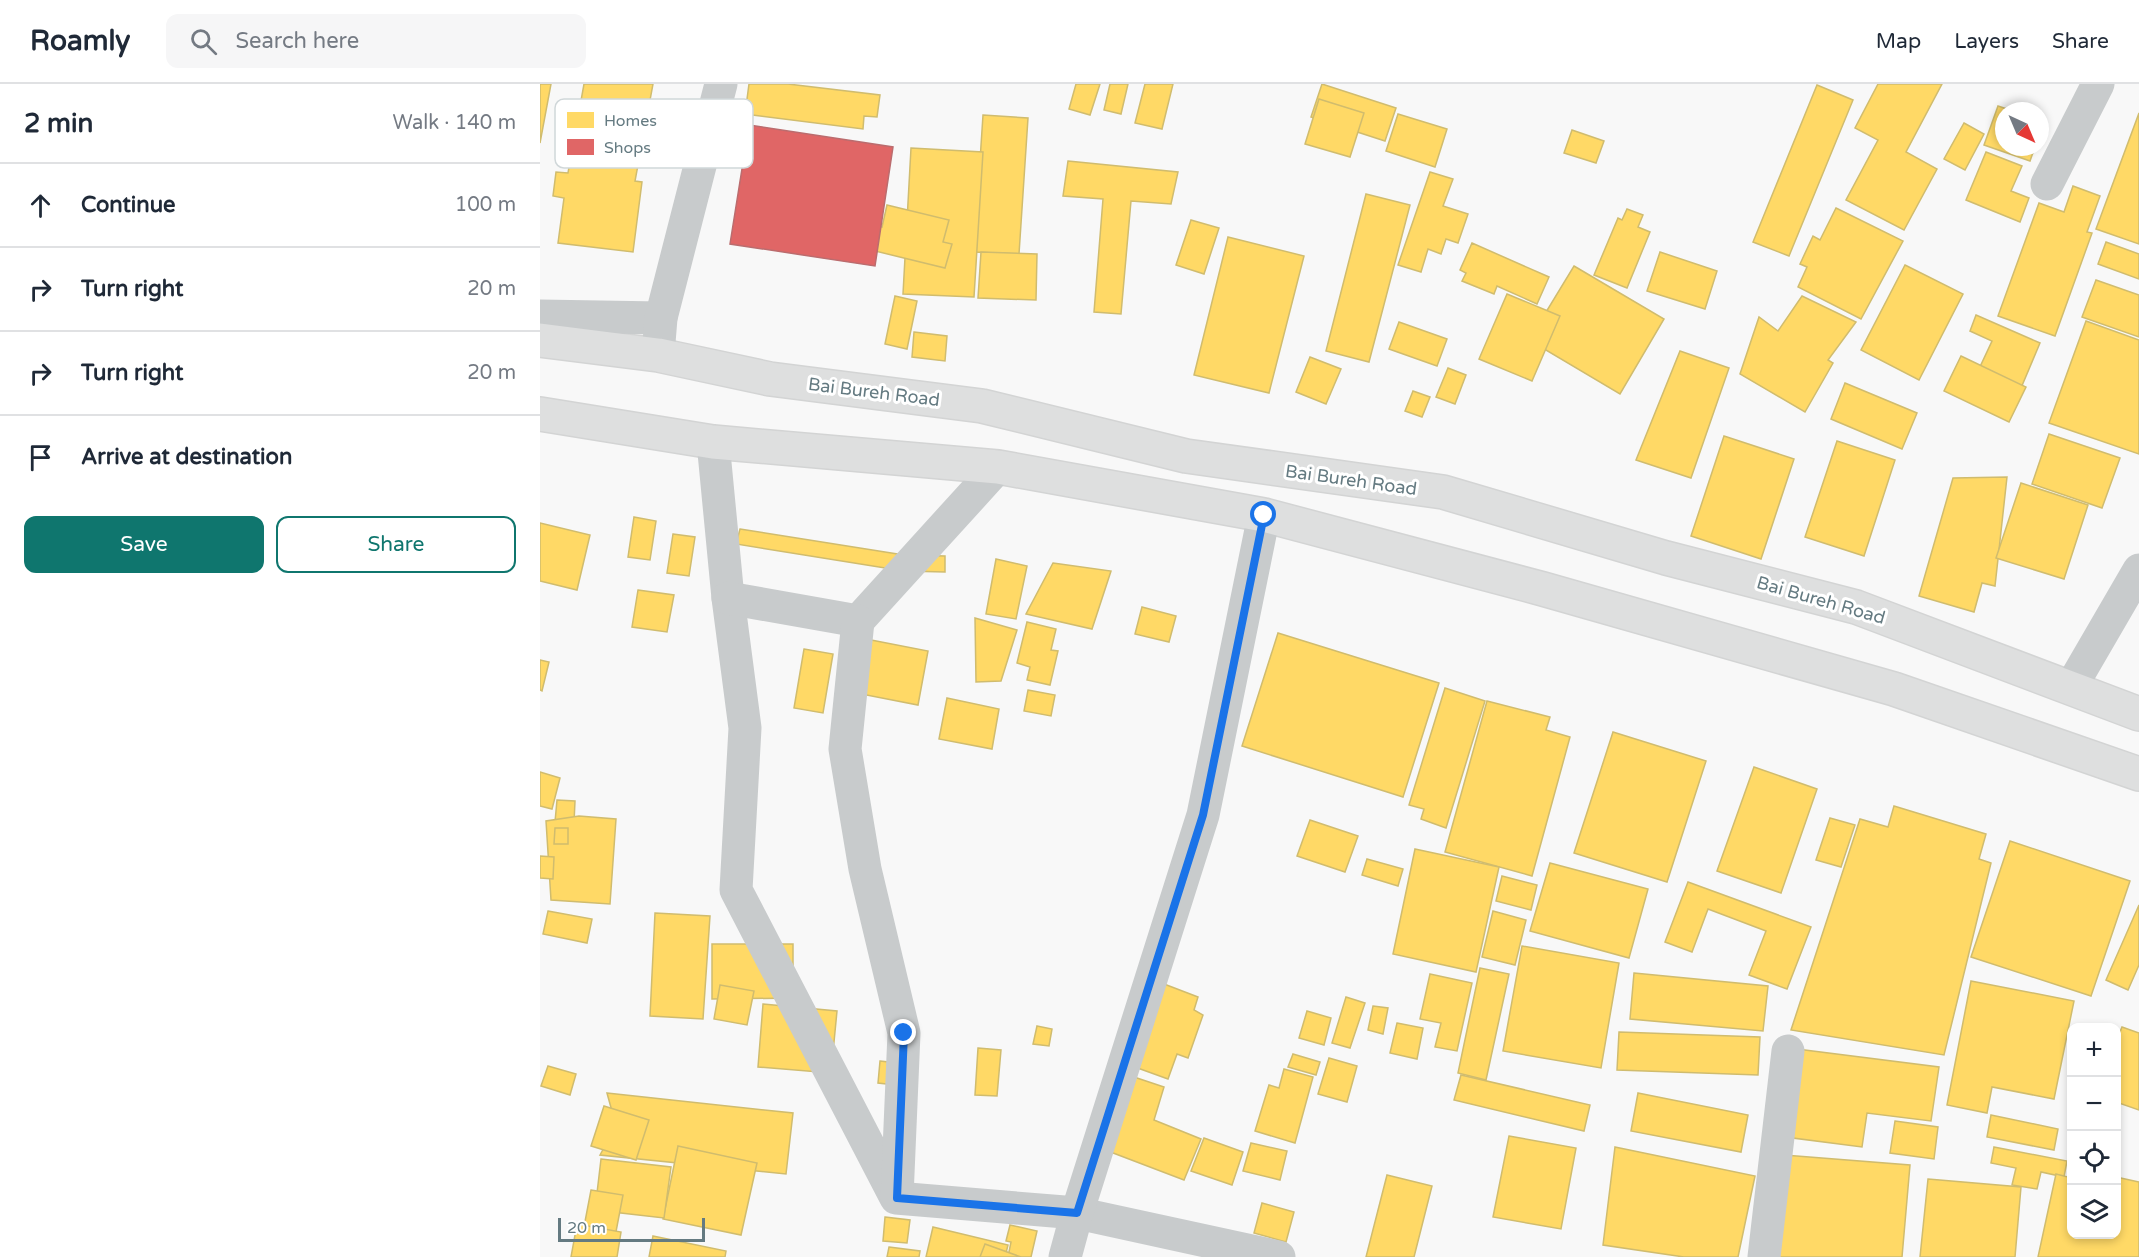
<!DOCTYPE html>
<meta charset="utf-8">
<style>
:root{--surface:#fff;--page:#f6f6f7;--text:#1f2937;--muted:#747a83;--line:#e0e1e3;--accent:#0f766e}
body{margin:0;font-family:"Varela Round",sans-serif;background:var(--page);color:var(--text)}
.controls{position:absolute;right:18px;bottom:18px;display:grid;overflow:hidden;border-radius:12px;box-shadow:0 3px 9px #0003}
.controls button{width:54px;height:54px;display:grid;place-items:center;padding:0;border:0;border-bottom:2px solid var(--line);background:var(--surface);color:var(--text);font:30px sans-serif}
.compass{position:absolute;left:1455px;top:18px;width:54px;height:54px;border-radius:50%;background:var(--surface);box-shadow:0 3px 9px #0003;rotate:136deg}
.scale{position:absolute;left:18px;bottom:15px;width:147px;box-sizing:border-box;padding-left:6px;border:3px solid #647a81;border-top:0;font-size:16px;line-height:21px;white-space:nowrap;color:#647a81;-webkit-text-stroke:4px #fff;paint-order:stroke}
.stop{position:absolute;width:18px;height:18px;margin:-14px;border:4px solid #1a73e8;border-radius:50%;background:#fff}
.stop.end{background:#1a73e8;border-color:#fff;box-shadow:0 2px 6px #0008}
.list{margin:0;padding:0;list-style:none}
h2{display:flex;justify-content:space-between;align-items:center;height:78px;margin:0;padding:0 24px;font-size:26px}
h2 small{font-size:20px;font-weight:400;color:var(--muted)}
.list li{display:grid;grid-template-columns:39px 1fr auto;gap:18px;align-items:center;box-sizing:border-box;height:84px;padding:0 24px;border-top:2px solid var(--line)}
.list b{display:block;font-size:22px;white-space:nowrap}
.list em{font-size:20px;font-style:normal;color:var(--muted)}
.actions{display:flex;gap:12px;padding:18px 24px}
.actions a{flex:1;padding:14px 0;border:2px solid var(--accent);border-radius:12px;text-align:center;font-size:21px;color:var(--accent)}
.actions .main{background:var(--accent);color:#fff}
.icon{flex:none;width:33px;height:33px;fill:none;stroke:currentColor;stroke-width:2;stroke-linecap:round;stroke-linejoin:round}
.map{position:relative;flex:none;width:1599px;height:1173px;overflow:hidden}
header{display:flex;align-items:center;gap:36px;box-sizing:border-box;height:84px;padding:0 30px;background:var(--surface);border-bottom:2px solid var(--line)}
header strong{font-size:28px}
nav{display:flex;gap:33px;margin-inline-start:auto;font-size:21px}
.search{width:420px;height:54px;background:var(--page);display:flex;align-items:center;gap:15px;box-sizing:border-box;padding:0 21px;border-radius:12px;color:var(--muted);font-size:22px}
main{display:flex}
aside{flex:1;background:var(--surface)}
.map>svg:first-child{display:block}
</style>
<header>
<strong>Roamly</strong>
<div class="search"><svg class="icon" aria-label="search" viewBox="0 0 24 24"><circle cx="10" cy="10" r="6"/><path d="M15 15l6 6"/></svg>Search here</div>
<nav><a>Map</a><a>Layers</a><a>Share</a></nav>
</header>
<main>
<aside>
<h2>2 min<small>Walk · 140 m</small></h2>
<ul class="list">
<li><svg class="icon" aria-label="ahead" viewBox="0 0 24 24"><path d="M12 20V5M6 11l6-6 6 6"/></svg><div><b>Continue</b></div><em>100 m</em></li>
<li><svg class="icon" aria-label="right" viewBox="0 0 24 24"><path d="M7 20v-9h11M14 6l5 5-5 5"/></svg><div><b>Turn right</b></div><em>20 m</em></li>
<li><svg class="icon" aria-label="right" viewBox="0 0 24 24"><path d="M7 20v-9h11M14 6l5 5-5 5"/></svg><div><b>Turn right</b></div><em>20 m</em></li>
<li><svg class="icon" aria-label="arrive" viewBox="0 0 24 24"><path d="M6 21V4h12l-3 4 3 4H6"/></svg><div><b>Arrive at destination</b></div></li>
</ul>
<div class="actions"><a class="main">Save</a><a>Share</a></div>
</aside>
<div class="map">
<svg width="1599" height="1173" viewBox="0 0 1599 1173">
<rect width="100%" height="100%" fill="#f8f8f8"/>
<g fill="#ffd966" stroke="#d0bc6e" stroke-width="1.5">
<polygon points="0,0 11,0 0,59"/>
<polygon points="44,0 113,0 95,97 102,98 93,168 18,159 24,114 13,112 16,88 28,89"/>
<polygon points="209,0 248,0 340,11 337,33 324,32 323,45 205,30"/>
<polygon points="536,0 560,0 550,31 529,25"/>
<polygon points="570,0 588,0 581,30 564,26"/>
<polygon points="605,0 633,0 622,45 595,39"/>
<polygon points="782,0 856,24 845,57 771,33"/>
<polygon points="1338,0 1402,0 1366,68 1397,85 1364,146 1306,116 1338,56 1315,44"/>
<polygon points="1277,1 1313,16 1249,172 1213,158"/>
<polygon points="779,15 824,29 810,73 765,60"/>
<polygon points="1458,22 1473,27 1464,27 1464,63 1495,63 1490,77 1444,61"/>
<polygon points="1599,29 1599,160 1556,145"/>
<polygon points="858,30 907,45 895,83 846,67"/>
<polygon points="443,31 488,34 479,170 434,168"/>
<polygon points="1424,39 1444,50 1425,86 1404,75"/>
<polygon points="1032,46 1064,57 1056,79 1024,69"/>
<polygon points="371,64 443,68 434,213 363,210"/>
<polygon points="1446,68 1482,82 1471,107 1489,114 1480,138 1426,116"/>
<polygon points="528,77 638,88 631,120 591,117 581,230 554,228 563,115 523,112"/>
<polygon points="890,88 913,95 903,122 928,130 918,159 906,155 901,170 888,165 881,188 858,181"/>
<polygon points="1533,102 1560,112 1547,148 1552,149 1515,252 1458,232 1499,119 1524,128"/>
<polygon points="826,110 870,121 829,278 786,267"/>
<polygon points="347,121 409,136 403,158 412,160 405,184 331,166 338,142 342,143"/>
<polygon points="1296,124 1363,157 1321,235 1258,203 1267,183 1260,180 1273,152 1280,156"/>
<polygon points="1087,125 1103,131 1098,143 1110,148 1087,204 1054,191 1078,134 1082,136"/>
<polygon points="651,136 679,144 664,190 636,181"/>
<polygon points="688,153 764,172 729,309 654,291"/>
<polygon points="1566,158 1599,170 1599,195 1558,180"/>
<polygon points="932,159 1009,193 997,220 957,202 954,210 922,197 926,189 920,186"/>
<polygon points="441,168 497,170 496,216 438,214"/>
<polygon points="1120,168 1177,187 1165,225 1107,207"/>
<polygon points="1365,181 1423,210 1379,296 1321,266"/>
<polygon points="1034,182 1124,235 1080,310 989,256"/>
<polygon points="1556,196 1599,211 1599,253 1542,233"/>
<polygon points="967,210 1020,232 992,297 939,275"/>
<polygon points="355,212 377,217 367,265 345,260"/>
<polygon points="1262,212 1316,238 1288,276 1293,279 1265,328 1200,290 1219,233 1238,247"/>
<polygon points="1436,231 1500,259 1481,304 1439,285 1452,257 1430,247"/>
<polygon points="1546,237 1599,256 1599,370 1509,339"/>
<polygon points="859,238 907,255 897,282 849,265"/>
<polygon points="374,248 407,252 405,277 372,273"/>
<polygon points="1140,267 1189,284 1151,394 1096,376"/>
<polygon points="1421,272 1486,303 1469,338 1404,307"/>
<polygon points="770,273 801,285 786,320 756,308"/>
<polygon points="908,284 926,291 915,320 896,313"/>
<polygon points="1305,299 1377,329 1362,365 1291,335"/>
<polygon points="873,307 890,313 882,333 865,327"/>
<polygon points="1509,350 1580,374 1562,424 1492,400"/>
<polygon points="1184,352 1254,375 1221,475 1151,452"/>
<polygon points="1297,357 1355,376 1324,472 1265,453"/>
<polygon points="1467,393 1455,502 1442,499 1434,528 1379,512 1413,394"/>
<polygon points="1481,399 1548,421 1524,495 1456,474"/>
<polygon points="94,433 116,437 110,476 88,473"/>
<polygon points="0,439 50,451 37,506 0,497"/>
<polygon points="200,445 364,471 405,472 405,488 364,487 196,460"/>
<polygon points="133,450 155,453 149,492 127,489"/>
<polygon points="456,475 487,482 476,535 446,530"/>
<polygon points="513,479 571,487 552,545 486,530"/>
<polygon points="98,506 134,511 127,548 92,543"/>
<polygon points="602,523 636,532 629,558 595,550"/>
<polygon points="435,534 477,546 461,597 436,598"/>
<polygon points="487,538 516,545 511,566 518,567 510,601 487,596 490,583 477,579"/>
<polygon points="738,549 899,599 863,713 702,662"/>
<polygon points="326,555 388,567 378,621 316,609"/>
<polygon points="264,565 293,570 283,629 254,624"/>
<polygon points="0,576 9,578 2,607 0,606"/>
<polygon points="905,604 945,617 906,744 881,735 884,725 869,721"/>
<polygon points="488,606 515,611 511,632 484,627"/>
<polygon points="407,614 459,625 452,665 399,655"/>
<polygon points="947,617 1010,633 1006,646 1030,653 992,792 905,768"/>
<polygon points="1073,648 1166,677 1127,798 1034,769"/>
<polygon points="1214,683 1277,705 1241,809 1177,787"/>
<polygon points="0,688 20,694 12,725 0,722"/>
<polygon points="17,716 35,717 34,739 15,738"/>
<polygon points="1354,722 1446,750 1439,775 1451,779 1404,971 1251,946 1320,735 1348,743"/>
<polygon points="39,732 76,735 70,820 11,816 6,737"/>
<polygon points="1290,734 1315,741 1301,783 1276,776"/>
<polygon points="770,736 818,752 805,788 757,772"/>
<polygon points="15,744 28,744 28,760 14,760"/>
<polygon points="1470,757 1590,797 1551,912 1431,873"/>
<polygon points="875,765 959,783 936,888 853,870"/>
<polygon points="0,772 14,773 13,795 0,794"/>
<polygon points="827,775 863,785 858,802 822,791"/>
<polygon points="1010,779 1108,805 1089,874 990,847"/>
<polygon points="962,792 997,801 991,826 956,817"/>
<polygon points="1148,798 1271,843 1247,905 1209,891 1226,847 1168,825 1152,868 1125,858"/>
<polygon points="1599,821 1599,881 1588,906 1566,896"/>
<polygon points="8,827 52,835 47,859 3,850"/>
<polygon points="953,827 986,836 975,881 942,873"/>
<polygon points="115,829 170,832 163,935 110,932"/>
<polygon points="172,860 253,860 253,914 172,915"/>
<polygon points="982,862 1079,879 1061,984 963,967"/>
<polygon points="940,884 969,890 946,996 918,989"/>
<polygon points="1094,889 1228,902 1223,947 1090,935"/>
<polygon points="890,890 932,899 917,967 895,963 901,939 880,935"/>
<polygon points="611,895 658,913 654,926 663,931 648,974 637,970 628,995 581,978"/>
<polygon points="1431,897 1534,917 1514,1015 1452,1003 1447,1029 1407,1021"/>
<polygon points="180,901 214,907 207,941 174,935"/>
<polygon points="806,913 825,919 810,964 792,959"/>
<polygon points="223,920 297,927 291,989 218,983"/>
<polygon points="833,922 848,924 843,950 828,946"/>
<polygon points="767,927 791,934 784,961 759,954"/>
<polygon points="857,939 883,944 877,975 850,969"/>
<polygon points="497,942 512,945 509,962 493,960"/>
<polygon points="1582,943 1599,949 1599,1026 1576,1018 1576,958"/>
<polygon points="1079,948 1220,953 1218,991 1077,986"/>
<polygon points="438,964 461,966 457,1012 435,1011"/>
<polygon points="1249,964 1399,983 1391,1037 1327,1029 1322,1063 1237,1052"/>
<polygon points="753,970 780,978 776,991 748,983"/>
<polygon points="789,974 817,982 807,1018 778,1010"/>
<polygon points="340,977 357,979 355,1001 338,999"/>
<polygon points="8,982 36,990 30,1011 1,1002"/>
<polygon points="744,985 773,993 755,1059 715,1047 729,1001 739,1004"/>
<polygon points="585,990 624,1003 614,1036 661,1055 644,1096 560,1064"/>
<polygon points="921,991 1050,1021 1044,1047 914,1016"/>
<polygon points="67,1009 253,1029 246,1090 60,1071 76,1042"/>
<polygon points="1098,1009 1208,1031 1201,1068 1091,1047"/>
<polygon points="64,1022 109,1036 96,1076 51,1062"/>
<polygon points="1451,1031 1518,1045 1514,1066 1447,1053"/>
<polygon points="1355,1037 1398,1043 1394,1075 1350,1069"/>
<polygon points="969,1052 1036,1064 1021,1145 953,1133"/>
<polygon points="664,1054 703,1068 692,1101 651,1087"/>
<polygon points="711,1059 747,1067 740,1096 703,1087"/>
<polygon points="138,1062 217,1079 201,1151 123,1135"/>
<polygon points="1075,1063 1215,1092 1198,1173 1144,1173 1063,1161"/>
<polygon points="1454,1063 1527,1077 1524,1093 1501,1088 1497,1105 1472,1101 1476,1084 1451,1079"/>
<polygon points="1244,1071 1370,1081 1362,1173 1236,1173"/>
<polygon points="61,1075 131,1083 124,1134 55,1126"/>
<polygon points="1516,1090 1532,1094 1532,1150 1576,1150 1576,1093 1599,1098 1599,1173 1498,1173"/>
<polygon points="847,1091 892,1102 874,1173 826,1173"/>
<polygon points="1388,1095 1481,1103 1475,1173 1380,1173"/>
<polygon points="51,1106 83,1111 75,1153 43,1148"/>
<polygon points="722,1119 754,1128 746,1158 714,1149"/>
<polygon points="345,1133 370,1136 367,1159 343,1157"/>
<polygon points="37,1140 81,1148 77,1173 31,1173"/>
<polygon points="470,1141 497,1147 491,1173 468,1173 471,1158 466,1157"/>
<polygon points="393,1143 468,1161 465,1173 386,1173"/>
<polygon points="113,1152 186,1167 185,1173 109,1173"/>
<polygon points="445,1160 481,1173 440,1173"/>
<polygon points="349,1163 380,1167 379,1173 347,1173"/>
</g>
<polygon fill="#e06666" stroke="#bb6c6e" stroke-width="1.5" points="209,41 353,63 335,182 190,160"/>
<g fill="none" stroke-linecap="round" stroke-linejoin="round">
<defs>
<g id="trunk">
<polyline points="0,256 118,271 230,295 442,322 646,372 903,408 1126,474 1316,523 1599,630"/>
<polyline points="0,330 173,358 458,383 724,431 1003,505 1354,605 1599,690"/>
</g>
</defs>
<use href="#trunk" stroke="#d3d4d4" stroke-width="36"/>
<g stroke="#c8cbcc" stroke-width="33">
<polyline points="1507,100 1558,0"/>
<polyline points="0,232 121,234"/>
<polyline points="118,271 121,234 181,0"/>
<polyline points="173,358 188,514 205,644 196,806 356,1114 537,1129 739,1173"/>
<polyline points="188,514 318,537 458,383"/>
<polyline points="318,537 305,665 325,785 364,949 357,1113"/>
<polyline points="1531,603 1599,486"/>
<polyline points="525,1173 537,1129 663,731 724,431"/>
<polyline points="1224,1173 1248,967"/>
</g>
<use href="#trunk" stroke="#dedfdf" stroke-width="33"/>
</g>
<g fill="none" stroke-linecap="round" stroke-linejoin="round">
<polyline stroke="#1a73e8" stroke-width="8" points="364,949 357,1114 537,1129 663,731 724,431"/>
</g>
<g text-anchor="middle" stroke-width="6" stroke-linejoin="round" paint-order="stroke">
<g font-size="18" fill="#647a81" stroke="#fff">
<text transform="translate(334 308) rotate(7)" y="6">Bai Bureh Road</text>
<text transform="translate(811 396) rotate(8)" y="6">Bai Bureh Road</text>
<text transform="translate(1281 516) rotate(16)" y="6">Bai Bureh Road</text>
</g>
</g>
<rect x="15" y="15" width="198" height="69" rx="9" fill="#fff" stroke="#d0d7d9" stroke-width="1.5"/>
<rect x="27" y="28" width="27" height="16" fill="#ffd966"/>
<rect x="27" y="55" width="27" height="16" fill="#e06666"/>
<g font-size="16" fill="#647a81">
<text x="64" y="42">Homes</text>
<text x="64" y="69">Shops</text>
</g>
</svg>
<div class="controls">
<button>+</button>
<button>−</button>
<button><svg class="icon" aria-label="locate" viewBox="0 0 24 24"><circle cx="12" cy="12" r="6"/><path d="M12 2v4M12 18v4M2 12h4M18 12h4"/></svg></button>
<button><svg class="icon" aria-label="layers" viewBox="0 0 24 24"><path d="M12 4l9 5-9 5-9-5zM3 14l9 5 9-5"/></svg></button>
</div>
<svg class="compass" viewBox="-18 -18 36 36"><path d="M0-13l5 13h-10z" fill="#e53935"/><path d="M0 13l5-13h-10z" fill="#747a83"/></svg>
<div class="scale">20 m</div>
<div class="stop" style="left:724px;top:431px"></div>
<div class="stop end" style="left:364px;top:949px"></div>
</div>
</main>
